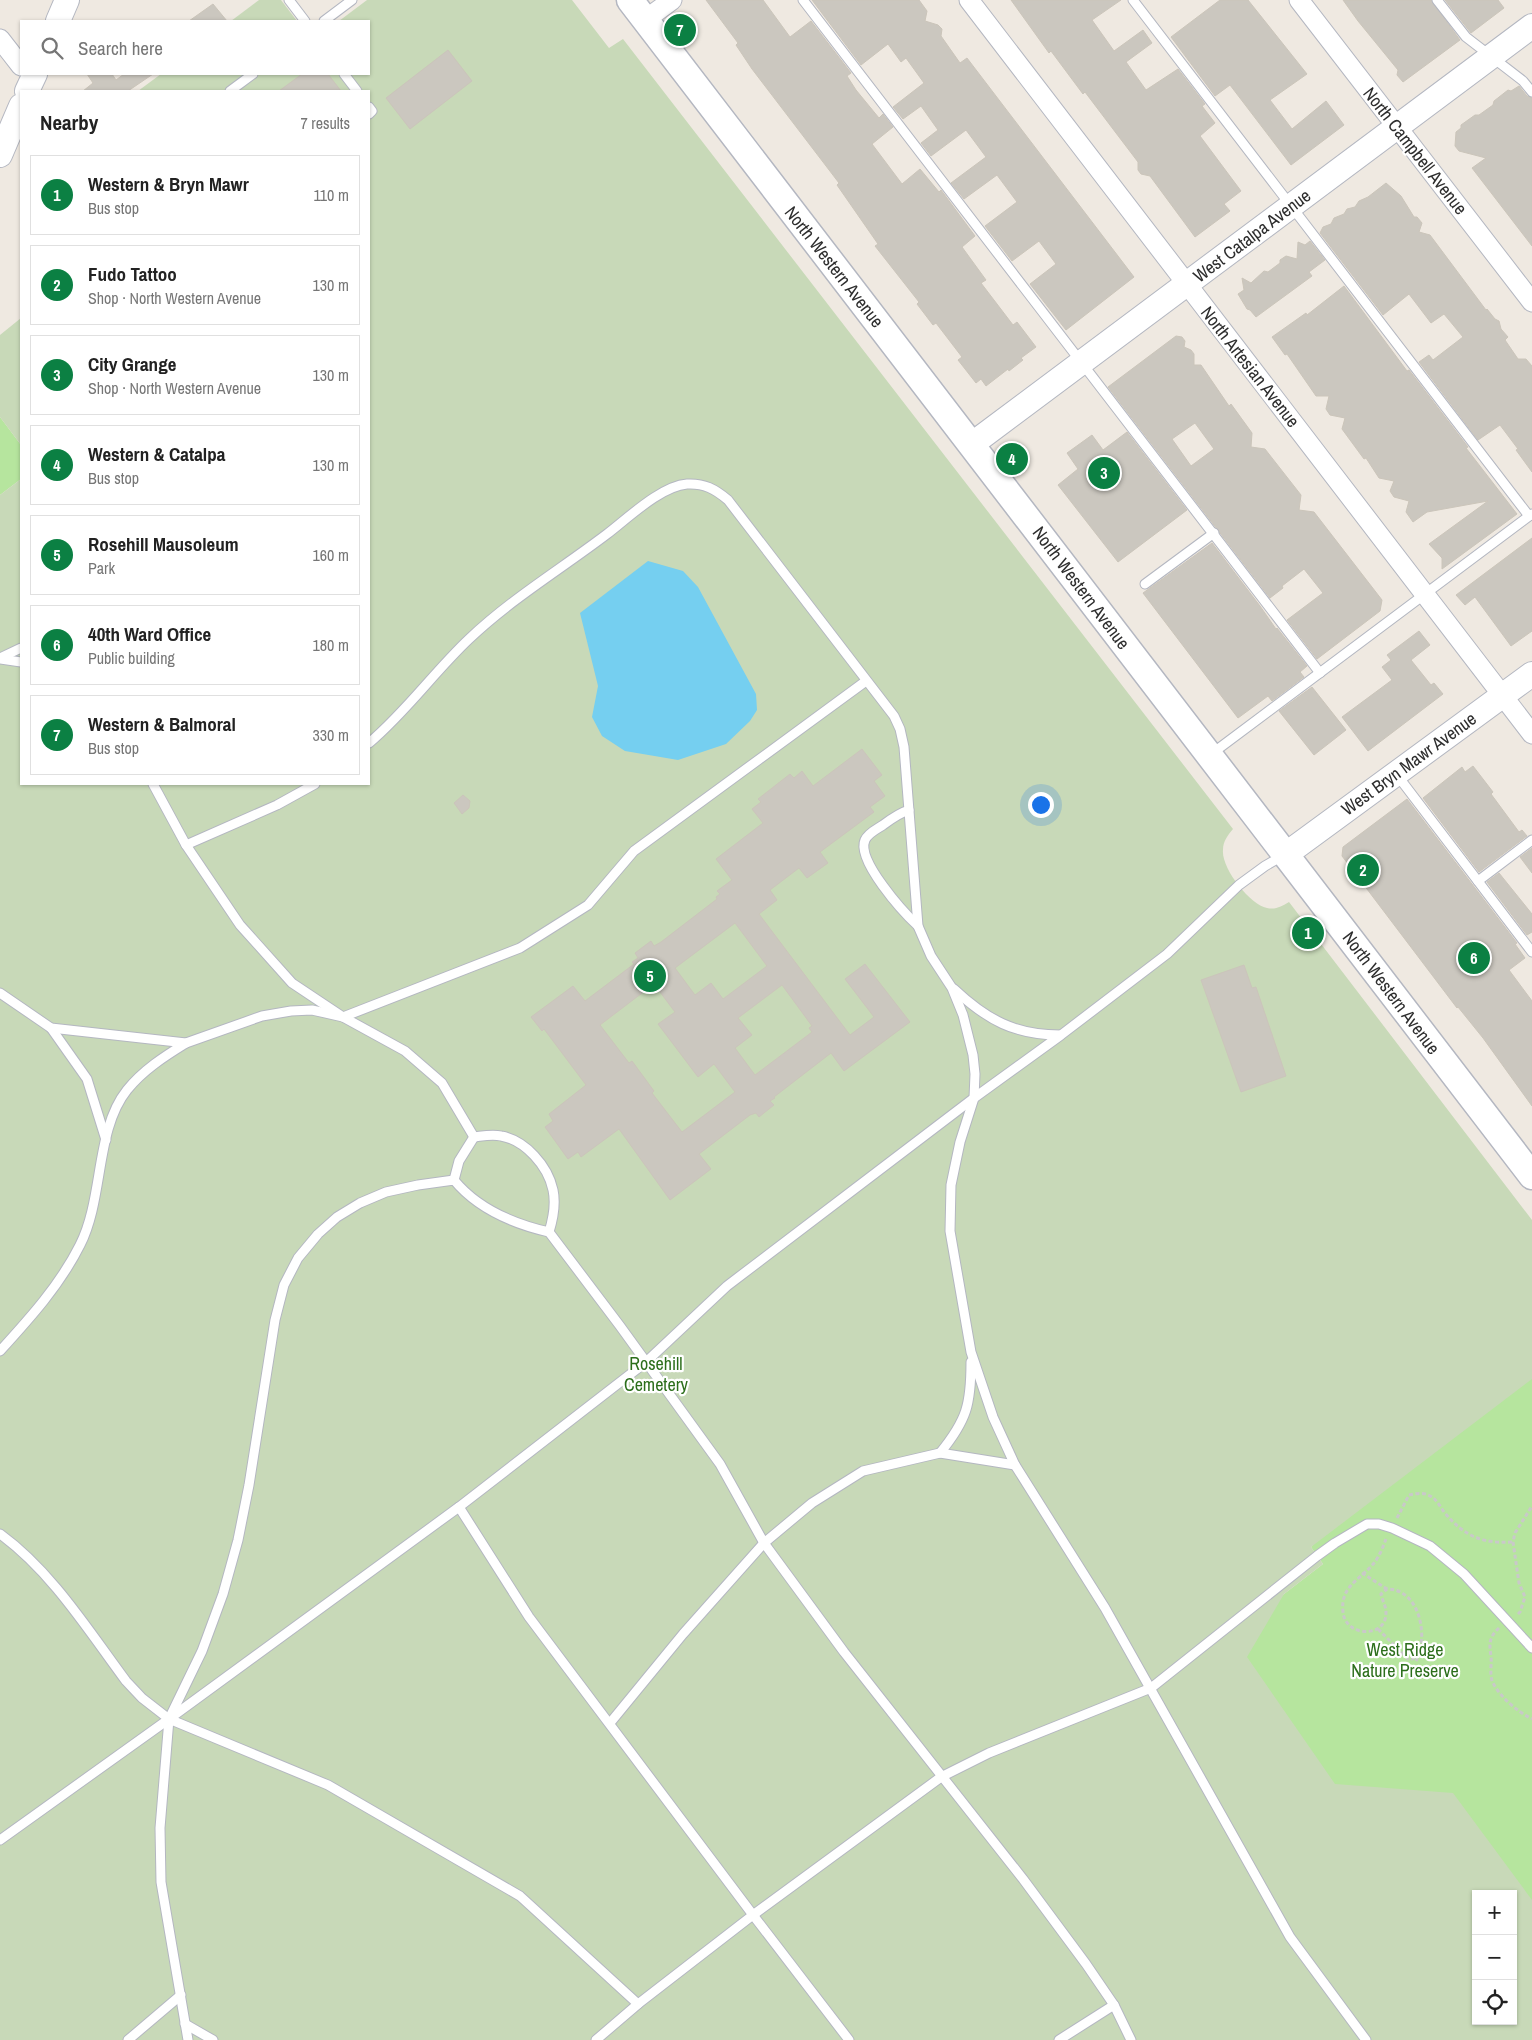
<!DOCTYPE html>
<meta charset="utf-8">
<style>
:root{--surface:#fff;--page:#f6f6f6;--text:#222;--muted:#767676;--line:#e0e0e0;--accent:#0b8043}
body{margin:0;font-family:"Archivo Narrow",sans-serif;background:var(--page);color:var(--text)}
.controls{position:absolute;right:15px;bottom:15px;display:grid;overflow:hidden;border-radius:0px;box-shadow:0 1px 4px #0004}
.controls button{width:45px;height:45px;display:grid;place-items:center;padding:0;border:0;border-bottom:1px solid var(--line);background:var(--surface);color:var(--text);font:25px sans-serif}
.you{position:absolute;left:1040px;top:804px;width:18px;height:18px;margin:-12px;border:4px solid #fff;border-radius:50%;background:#1a73e8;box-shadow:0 0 0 8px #1a73e833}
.badge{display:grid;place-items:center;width:32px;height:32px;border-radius:50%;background:var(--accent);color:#fff;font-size:16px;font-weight:700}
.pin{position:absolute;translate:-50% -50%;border:2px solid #fff;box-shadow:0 1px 5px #0006}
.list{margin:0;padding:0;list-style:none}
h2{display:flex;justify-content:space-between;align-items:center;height:65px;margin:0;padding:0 20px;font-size:21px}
h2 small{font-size:16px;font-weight:400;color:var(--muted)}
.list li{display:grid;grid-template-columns:32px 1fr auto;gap:15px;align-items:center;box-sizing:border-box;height:80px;margin:0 10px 10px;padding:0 10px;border:1px solid var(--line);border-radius:0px}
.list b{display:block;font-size:19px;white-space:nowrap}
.list p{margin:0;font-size:16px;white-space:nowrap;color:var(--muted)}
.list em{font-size:16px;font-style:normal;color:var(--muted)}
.icon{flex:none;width:28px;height:28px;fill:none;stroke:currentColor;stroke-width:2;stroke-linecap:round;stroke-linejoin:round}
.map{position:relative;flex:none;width:1532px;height:2040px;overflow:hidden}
.search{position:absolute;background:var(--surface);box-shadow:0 1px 4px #0004;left:20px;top:20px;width:350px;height:55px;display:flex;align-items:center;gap:12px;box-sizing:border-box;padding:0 18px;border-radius:0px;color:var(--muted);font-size:19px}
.panel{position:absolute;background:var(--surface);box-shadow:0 1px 4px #0004;left:20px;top:90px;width:350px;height:695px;border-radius:0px}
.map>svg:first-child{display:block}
</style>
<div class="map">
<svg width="1532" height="2040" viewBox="0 0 1532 2040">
<rect width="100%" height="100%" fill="#efe9e1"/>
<g fill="#b6e59e" fill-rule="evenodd">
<polygon points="0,417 21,445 21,479 0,495"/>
<path d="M1532 1311V2040H1428L1234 1639 1284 1594 1323 1564 1311 1547ZM1476 1894H1513V2021H1476Z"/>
</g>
<g fill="#c8d9b8" fill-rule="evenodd">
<polygon points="259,0 281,0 297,21 231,21"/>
<path d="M367 0H572L609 48 623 39 1233 829C1228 835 1223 841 1223 850 1221 868 1250 905 1267 908 1276 910 1282 906 1289 902L1532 1220V1379L1311 1547 1323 1564 1284 1594 1247 1657 1335 1784 1453 1793 1532 1900V2040H0V495L21 479V784H369V91H138L161 74H369V21H339ZM1476 1894H1513V2021H1476Z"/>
<polygon points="21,318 21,445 0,417 0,335"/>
</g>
<polygon fill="#75cff0" points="648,561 683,571 698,587 756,694 757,710 750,721 726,744 678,760 625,751 602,736 592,717 598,686 580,613"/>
<g fill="#cbc7bf" stroke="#cbc5ba" fill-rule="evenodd">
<polygon points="706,0 763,0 790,37 811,21 851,73 847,76 856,90 879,118 883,114 893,127 872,144 902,184 920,169 939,192 941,190 975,236 962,247 986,280 981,283 1013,325 1017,322 1036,347 1021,358 1023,360 1009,371 1008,369 986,386 981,379 976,383 958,360 962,357 936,323 933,325 917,304 919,302 875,246 878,244 837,185 839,183 752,69 736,45 738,43"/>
<polygon points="812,0 919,0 927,11 925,21 938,25 942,29 941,36 960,63 967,58 1134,277 1066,330 1030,284 1056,264 1039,241 1012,261 985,226 1017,202 997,175 964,199 951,183 986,157 966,130 931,156 921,143 938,130 921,106 903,119 893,107 924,83 906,58 901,62 888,44 861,65"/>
<polygon points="1011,0 1121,0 1092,20 1114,51 1143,30 1152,43 1126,62 1146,90 1178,69 1205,104 1202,106 1215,123 1200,136 1241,191 1224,204 1230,211 1195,237 1150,176 1141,174 1138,170 1138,162 1116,133 1085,92 1083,94 1051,51 1049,53"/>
<polygon points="1220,0 1248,0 1307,74 1270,100 1292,129 1326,101 1344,125 1291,165 1230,85 1215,96 1171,37"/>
<polygon points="1343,0 1431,0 1460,40 1403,82 1397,75 1398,70 1358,21"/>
<polygon points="1445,0 1498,0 1504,8 1471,33"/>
<polygon points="213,4 227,21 189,21"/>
<polygon points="448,50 472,81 410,129 386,98"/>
<polygon points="87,74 112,74 116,80 124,74 153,74 128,91 83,91 93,83"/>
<polygon points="302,74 328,74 341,91 279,91"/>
<polygon points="1519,86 1527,96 1532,98 1532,246 1472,168 1486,158 1459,151 1455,146 1456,132 1461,128 1461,125 1475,115 1479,115 1493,105 1494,101 1508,90 1511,91"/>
<polygon points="1386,183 1401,196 1414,217 1417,217 1422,223 1419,232 1430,235 1486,310 1487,309 1495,319 1499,321 1501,329 1508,337 1505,340 1518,359 1526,359 1532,366 1532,472 1516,450 1518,449 1500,425 1478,440 1419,362 1429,355 1433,360 1463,337 1444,314 1431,323 1409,294 1383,315 1320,233 1323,227 1331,224 1334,218 1344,214 1347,209 1355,207 1359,201 1368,197"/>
<polygon points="1310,241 1325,260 1309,272 1312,276 1256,317 1250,310 1247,309 1238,294 1244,290 1242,278 1251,283 1264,271 1268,272 1280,263 1280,260 1286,256 1297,259 1298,242 1305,245"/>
<polygon points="1344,286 1407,371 1409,370 1468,447 1466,448 1517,514 1442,569 1442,558 1429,544 1488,501 1427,512 1413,522 1406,512 1409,501 1394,497 1390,491 1394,481 1379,478 1366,458 1364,459 1342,429 1345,418 1330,415 1326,409 1329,396 1316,396 1287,354 1285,355 1272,337 1306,313 1307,315"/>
<path d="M1176 336 1182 337 1185 341 1184 347 1191 350 1194 354V365H1201L1229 406 1231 404 1252 433 1251 447 1265 449 1301 495 1299 510 1314 512 1382 600 1380 611 1317 659 1287 620 1323 593 1304 569 1282 586 1283 588 1270 598 1108 387ZM1195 423 1214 449 1191 466 1172 439Z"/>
<polygon points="1127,432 1187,510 1118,562 1058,485 1078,469 1067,453 1092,435 1103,450"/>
<polygon points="1532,538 1532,631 1511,646 1475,597 1465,605 1456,595"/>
<polygon points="1212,543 1260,606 1276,629 1277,628 1307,666 1300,672 1304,677 1272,701 1268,696 1238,718 1143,593"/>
<polygon points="1419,631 1430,645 1411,660 1431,685 1434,683 1443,694 1368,751 1342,717 1392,680 1382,667 1391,660 1387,655"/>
<polygon points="1312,687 1346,730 1314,755 1279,711"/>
<path d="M862 749 882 775 874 781 885 796 870 807 874 812 820 852 828 863 807 878 799 868 770 890 777 900 759 914 850 1035 874 1017 845 979 865 964 910 1022 844 1071 831 1053 774 1097 775 1098 770 1101 774 1105 759 1117 756 1113 750 1115 699 1154 711 1169 670 1200 619 1129 581 1157 578 1152 568 1159 545 1127 553 1121 549 1114 586 1085 544 1029 542 1031 531 1017 573 986 585 1001 634 964 632 962 638 958 635 953 651 941 654 946 661 942 717 899 716 897 720 894 717 891 732 880 716 859 763 823 752 809 761 802 758 799 790 774 794 778 802 771 813 786ZM735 923 767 966 723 999 711 983 695 995 675 968ZM654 984 675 1012 658 1024 698 1077 714 1064 735 1092 682 1132 652 1093 654 1091 632 1061 629 1063 600 1025ZM782 985 812 1026 809 1028 812 1032 755 1075 735 1048 752 1035 738 1018Z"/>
<polygon points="1473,766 1493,792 1491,794 1519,832 1522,830 1527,836 1479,872 1423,798 1462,767 1465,772"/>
<polygon points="463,795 470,801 469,808 462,814 454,803"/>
<polygon points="1407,799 1517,943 1515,944 1525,958 1509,970 1532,1001 1532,1106 1483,1038 1458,1007 1457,1008 1342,856 1343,847"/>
<polygon points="1532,848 1532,873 1520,857"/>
<polygon points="1499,873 1532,914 1532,932 1527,935 1487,882"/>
<polygon points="1244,965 1252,988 1256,987 1286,1076 1241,1092 1201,980"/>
</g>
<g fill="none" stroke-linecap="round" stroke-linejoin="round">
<defs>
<g id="service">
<polyline points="289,0 305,21"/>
<polyline points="803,0 1320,673"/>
<polyline points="1133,0 1529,516"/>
<polyline points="1437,0 1466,37 1523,81 1532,92"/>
<polyline points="324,21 352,0"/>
<polyline points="344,74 357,91"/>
<polyline points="230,91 253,74"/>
<polyline points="369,107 372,111 369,114"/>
<polyline points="1145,584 1214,533"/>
<polyline points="0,658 21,648"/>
<polyline points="0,659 21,662"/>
<path d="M369 743C406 712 434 672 469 639 511 599 561 569 607 534 628 518 661 486 687 484 704 483 715 489 728 500L894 716 900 729 904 747 918 926 931 956 952 988 963 1015 973 1055 975 1074 974 1098 960 1142 951 1185 950 1231 971 1352 993 1417 1015 1465 1105 1608 1290 1937 1366 2040"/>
<polyline points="1210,755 1532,514"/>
<polyline points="1397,775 1532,952"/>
<path d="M153 784 186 845 240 925 292 983 343 1017 405 1051 442 1083 474 1137C483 1136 492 1134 501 1136 525 1140 548 1166 553 1190 556 1204 553 1219 549 1232L620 1326 720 1464 764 1543 844 1652 1023 1879 1086 1964 1114 2005 1131 2040"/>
<path d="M909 810C899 813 891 819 883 825 877 829 868 833 865 840 856 860 903 912 918 926"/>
<polyline points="186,845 277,805 315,784"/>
<polyline points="1478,881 1532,840"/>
<path d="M954 989C987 1020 1015 1035 1060 1035"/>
<polyline points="0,993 51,1028 186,1043 262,1016 291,1011 312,1010 343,1017 520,948 588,905 634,851 866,681"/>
<polyline points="51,1028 87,1079 106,1140"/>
<polyline points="454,1180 459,1161 474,1137"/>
<path d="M0 1351C30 1318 60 1285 80 1245 104 1198 95 1130 127 1090 143 1070 165 1056 186 1043"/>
<path d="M940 1453C967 1420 971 1404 971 1362"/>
<polyline points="459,1507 529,1617 753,1915 849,2040"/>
<path d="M0 1534C52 1572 88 1630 126 1681L142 1698 169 1719 328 1785 520 1896 638 2004"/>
<polyline points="610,1723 683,1634 764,1543 812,1503 863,1471 940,1453 1015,1465"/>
<polyline points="0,1840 169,1719 459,1507 646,1362 727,1286 974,1098 1061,1035 1167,954 1239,885 1265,866 1284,855"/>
<polyline points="185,2024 213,2040"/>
<polyline points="128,2040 181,1995"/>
<path d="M188 2040 161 1882 160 1828 169 1719 202 1651 223 1594 238 1540 249 1485 275 1320 284 1285 298 1258 318 1234 337 1217 360 1203 386 1192 418 1185 454 1180C477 1208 514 1224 549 1232"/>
<polyline points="596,2040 638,2004 753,1915 941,1777 989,1753 1151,1688 1317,1556 1335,1543 1367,1524 1379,1524 1392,1528 1430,1546 1464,1574 1532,1648"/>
<polyline points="1059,2040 1114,2005"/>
</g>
<g id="minor">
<polyline points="969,0 1532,734"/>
<polyline points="1299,0 1532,302"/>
<polyline points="645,20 672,0"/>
<polyline points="0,39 21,66"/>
</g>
<g id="tertiary">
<polyline points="58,21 67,0"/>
<polyline points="27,91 35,74"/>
<polyline points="0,155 21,106"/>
<polyline points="971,445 1532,26"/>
<polyline points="1285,855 1532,674"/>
</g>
<polyline id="secondary" points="630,0 1532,1176"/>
</defs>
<use href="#service" stroke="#b4b7c1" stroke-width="11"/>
<use href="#minor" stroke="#b4b7c1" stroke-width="21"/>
<use href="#tertiary" stroke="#b4b7c1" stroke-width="26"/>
<use href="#secondary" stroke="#b4b7c1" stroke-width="29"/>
<g stroke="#c9c9c9" stroke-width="3" stroke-dasharray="4 2.5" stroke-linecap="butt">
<path d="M1397 1518 1409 1495C1414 1494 1423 1492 1428 1495 1436 1498 1439 1505 1444 1512 1464 1536 1482 1544 1513 1542"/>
<path d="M1386 1539C1383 1547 1379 1557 1374 1563 1360 1580 1340 1586 1343 1612 1345 1637 1387 1639 1386 1612 1386 1606 1382 1600 1381 1594L1387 1589C1420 1589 1429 1637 1416 1661"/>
<polyline points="1362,1573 1387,1589"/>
<polyline points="1518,1614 1520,1612 1525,1597 1519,1583 1513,1542 1515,1533 1532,1506"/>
<path d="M1499 1628C1489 1637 1489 1644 1491 1656 1492 1664 1489 1675 1493 1683 1501 1698 1517 1711 1532 1719"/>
<polyline points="1378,1629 1408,1659 1412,1659 1420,1653"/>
</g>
<use href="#service" stroke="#fff" stroke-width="9"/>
<use href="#minor" stroke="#fff" stroke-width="19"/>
<use href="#tertiary" stroke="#fff" stroke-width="24"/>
<use href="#secondary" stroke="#fff" stroke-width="26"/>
</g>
<g text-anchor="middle" stroke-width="4.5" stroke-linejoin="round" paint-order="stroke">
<g font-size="18" fill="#2e2e2e" stroke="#fff">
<text transform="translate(1415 151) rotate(52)" y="6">North Campbell Avenue</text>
<text transform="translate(1252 236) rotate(-37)" y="6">West Catalpa Avenue</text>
<text transform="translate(834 267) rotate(52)" y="6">North Western Avenue</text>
<text transform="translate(1250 367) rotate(52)" y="6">North Artesian Avenue</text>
<text transform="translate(1081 588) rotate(53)" y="6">North Western Avenue</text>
<text transform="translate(1409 764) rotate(-36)" y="6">West Bryn Mawr Avenue</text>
<text transform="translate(1391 993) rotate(53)" y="6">North Western Avenue</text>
</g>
<g font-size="18" fill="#2c6e1b" stroke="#fff">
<text x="656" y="1370">Rosehill<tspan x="656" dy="21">Cemetery</tspan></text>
<text x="1405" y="1656">West Ridge<tspan x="1405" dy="21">Nature Preserve</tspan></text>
</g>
</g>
</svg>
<div class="controls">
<button>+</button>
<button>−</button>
<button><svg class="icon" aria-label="locate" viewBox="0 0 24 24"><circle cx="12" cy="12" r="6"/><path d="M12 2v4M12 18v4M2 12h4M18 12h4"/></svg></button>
</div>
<div class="you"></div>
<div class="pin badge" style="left:1308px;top:933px">1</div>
<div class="pin badge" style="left:1363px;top:870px">2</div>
<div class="pin badge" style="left:1104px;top:473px">3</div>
<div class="pin badge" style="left:1012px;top:459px">4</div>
<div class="pin badge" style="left:650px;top:976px">5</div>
<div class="pin badge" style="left:1474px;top:958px">6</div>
<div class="pin badge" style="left:680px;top:30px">7</div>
<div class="search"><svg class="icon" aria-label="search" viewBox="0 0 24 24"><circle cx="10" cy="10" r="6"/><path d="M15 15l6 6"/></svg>Search here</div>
<section class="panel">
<h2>Nearby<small>7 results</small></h2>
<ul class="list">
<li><span class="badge">1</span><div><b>Western &amp; Bryn Mawr</b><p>Bus stop</p></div><em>110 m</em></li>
<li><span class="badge">2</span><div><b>Fudo Tattoo</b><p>Shop · North Western Avenue</p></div><em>130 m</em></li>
<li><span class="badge">3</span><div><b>City Grange</b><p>Shop · North Western Avenue</p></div><em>130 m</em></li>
<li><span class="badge">4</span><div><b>Western &amp; Catalpa</b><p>Bus stop</p></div><em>130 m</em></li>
<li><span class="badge">5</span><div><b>Rosehill Mausoleum</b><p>Park</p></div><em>160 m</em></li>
<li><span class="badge">6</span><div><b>40th Ward Office</b><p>Public building</p></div><em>180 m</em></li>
<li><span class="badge">7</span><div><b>Western &amp; Balmoral</b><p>Bus stop</p></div><em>330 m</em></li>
</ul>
</section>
</div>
